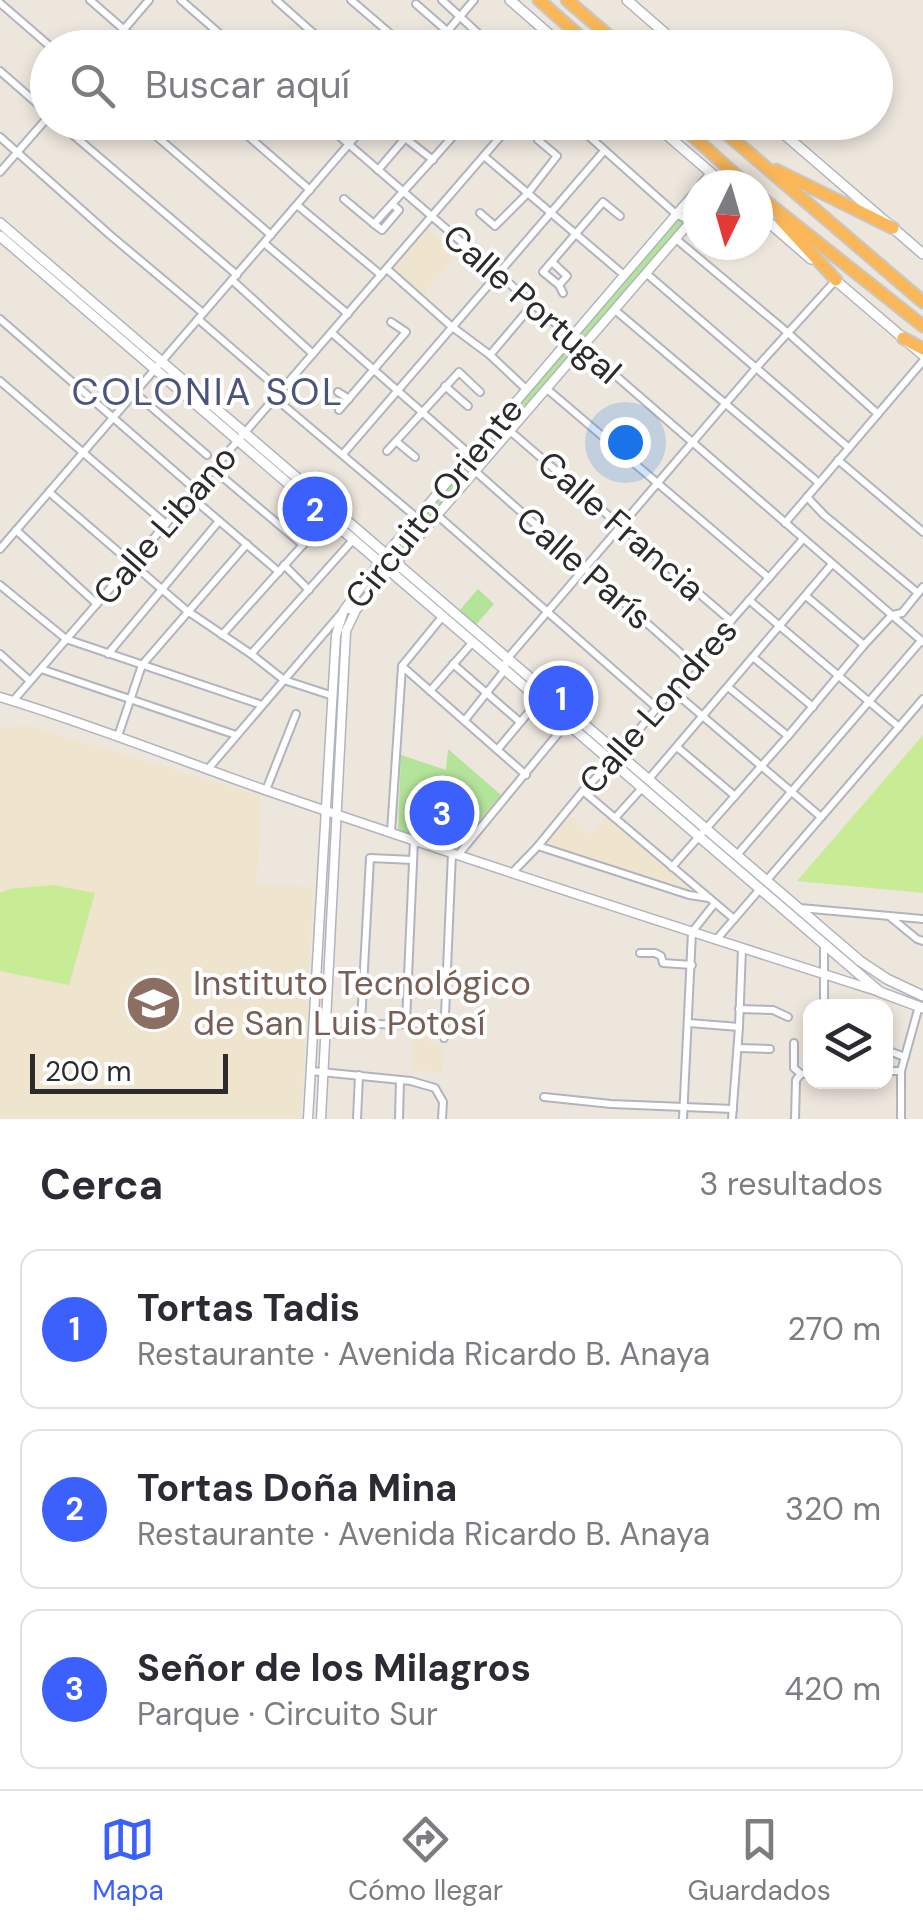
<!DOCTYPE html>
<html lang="es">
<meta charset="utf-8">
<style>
:root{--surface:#fff;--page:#f7f7f7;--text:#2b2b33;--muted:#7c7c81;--line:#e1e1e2;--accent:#3b60fc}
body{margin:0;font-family:"DM Sans",sans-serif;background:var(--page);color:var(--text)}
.controls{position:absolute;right:30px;bottom:30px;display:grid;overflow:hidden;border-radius:20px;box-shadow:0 5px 15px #0003}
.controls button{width:90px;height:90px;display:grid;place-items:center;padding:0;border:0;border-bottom:2px solid var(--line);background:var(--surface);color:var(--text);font:50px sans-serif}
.compass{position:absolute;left:683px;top:170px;width:90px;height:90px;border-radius:50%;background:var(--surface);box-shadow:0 5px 15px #0003;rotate:185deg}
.scale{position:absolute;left:30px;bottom:25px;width:198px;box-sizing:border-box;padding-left:10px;border:5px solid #2b2b2b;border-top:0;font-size:28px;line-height:35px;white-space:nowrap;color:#2b2b2b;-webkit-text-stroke:8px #fff;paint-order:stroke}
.you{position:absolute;left:625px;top:442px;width:35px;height:35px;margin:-25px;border:8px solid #fff;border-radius:50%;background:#1a73e8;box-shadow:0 0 0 15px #1a73e833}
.badge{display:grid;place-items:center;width:65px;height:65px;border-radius:50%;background:var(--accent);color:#fff;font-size:32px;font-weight:700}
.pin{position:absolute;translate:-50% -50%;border:5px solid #fff;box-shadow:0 2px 10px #0006}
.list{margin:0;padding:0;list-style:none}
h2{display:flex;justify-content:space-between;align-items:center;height:130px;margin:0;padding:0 40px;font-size:42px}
h2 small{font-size:32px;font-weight:400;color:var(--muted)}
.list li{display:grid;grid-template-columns:65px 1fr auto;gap:30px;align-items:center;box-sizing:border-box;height:160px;margin:0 20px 20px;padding:0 20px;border:2px solid var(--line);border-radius:20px}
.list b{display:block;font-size:38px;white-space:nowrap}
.list p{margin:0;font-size:32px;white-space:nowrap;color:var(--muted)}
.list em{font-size:32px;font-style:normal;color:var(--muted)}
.icon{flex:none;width:55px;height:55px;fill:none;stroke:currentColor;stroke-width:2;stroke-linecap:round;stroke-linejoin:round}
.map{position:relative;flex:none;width:923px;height:1119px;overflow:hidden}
.search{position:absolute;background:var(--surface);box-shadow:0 5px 15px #0003;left:30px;right:30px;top:30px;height:110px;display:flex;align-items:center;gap:25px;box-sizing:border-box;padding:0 35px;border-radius:55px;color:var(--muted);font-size:38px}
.sheet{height:670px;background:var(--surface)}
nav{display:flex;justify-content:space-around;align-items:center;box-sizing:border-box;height:140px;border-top:2px solid var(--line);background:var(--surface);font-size:28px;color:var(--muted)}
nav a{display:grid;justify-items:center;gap:5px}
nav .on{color:var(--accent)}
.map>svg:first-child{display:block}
</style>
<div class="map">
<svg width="923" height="1119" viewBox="0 0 923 1119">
<rect width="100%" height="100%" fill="#ede6dd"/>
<g fill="#efe4cd">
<polygon points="427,228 456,255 421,297 393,269"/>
<polygon points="28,726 260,795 257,884 313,887 301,1119 0,1119 0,728"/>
<polygon points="570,816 591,836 606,817 692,889 541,844"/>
<polygon points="414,1029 428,1029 428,1043 443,1045 442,1072 412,1070"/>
</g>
<g fill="#b3e499">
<polygon points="698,192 698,209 396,559 387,552"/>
<polygon points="478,589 494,604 475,626 458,612"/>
<polygon points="448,749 501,795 455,849 398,830 401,755 446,770"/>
</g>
<g fill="#c7ec95">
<polygon points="923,735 923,893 797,881"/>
<polygon points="52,885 95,893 69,985 0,971 0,893 10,889"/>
</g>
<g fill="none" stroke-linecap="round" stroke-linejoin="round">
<defs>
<g id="minor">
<polyline points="90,0 145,48"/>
<polyline points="181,0 236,48"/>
<polyline points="276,0 330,48"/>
<polyline points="351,0 407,48"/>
<polyline points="442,0 494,48"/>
<polyline points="0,3 52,48"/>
<polyline points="416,4 447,31"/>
<polyline points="108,48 149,0"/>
<polyline points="433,48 474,0"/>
<polyline points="0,71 48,113"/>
<polyline points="58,122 237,275"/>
<polyline points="140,122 271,235"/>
<polyline points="232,122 310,190"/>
<polyline points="323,122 923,642"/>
<polyline points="500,122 507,129"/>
<polyline points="573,122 676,214 690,221"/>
<polyline points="0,137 110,235 203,313"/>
<polyline points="405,138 433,160"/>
<polyline points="484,156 624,275"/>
<polyline points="378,170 419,122"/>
<polyline points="0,172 48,117"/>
<polyline points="344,199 374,224"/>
<path d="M392 204 399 210 382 230 374 224C404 190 436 157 465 122"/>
<polyline points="297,205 381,275"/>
<polyline points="480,213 495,226 528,193 557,156 538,140"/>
<polyline points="676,239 787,332 878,414"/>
<polyline points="264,243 348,314"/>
<polyline points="552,262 567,276 559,285"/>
<polyline points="387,269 451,326 490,355 526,389"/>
<polyline points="647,274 849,448"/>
<polyline points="232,280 313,354"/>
<polyline points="563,293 559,285 543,272 603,202 620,216"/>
<polyline points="615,310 819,483"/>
<polyline points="0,319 196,490"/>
<polyline points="198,319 281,391"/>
<polyline points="332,333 481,464"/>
<polyline points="490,355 533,304"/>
<polyline points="0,381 166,524"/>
<polyline points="445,386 468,406"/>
<polyline points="547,389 769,578"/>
<polyline points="338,392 349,399"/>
<polyline points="135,393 207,455"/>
<polyline points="275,398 416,517"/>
<polyline points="339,410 406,332 391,322"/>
<polyline points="510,431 731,621"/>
<polyline points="397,442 415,457"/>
<polyline points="387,451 459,372 480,392"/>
<polyline points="343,454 604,151"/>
<polyline points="838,460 923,532"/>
<polyline points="213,469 303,545"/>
<polyline points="475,471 693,664"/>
<polyline points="49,492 186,610 251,654 284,680 333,696"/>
<polyline points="190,496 279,572"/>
<polyline points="807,497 824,515 918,593"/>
<polyline points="437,515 657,708"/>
<polyline points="785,523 923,361"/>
<polyline points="16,530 97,604"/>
<polyline points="0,549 368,122"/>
<polyline points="284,565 309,590"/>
<polyline points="0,585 66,639 262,705"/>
<polyline points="806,596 864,645"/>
<polyline points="749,600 899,727"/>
<polyline points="222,635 327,518"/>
<polyline points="0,654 30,681"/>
<polyline points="108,654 219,521"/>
<polyline points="251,654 353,540"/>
<polyline points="753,657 813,707"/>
<polyline points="453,664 520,722"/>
<polyline points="403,667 526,775"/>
<polyline points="41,669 236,735"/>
<polyline points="728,687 788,736"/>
<polyline points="672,690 821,817"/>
<polyline points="430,691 472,643"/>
<polyline points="13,701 513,122"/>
<polyline points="465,720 504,671 507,659 756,368 835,281"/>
<polyline points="118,736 142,665 247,544"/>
<polyline points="677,747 735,796"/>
<polyline points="498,749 539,700"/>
<polyline points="208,769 344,610 356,610"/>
<polyline points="648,780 832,564"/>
<polyline points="266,790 296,714"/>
<polyline points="583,791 734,919"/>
<polyline points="615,818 642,788"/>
<polyline points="391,832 402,666 442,617"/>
<polyline points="538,846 689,895 709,898"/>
<polyline points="458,855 566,724"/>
<polyline points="737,855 921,641"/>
<polyline points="672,867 788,736 864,645 892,615 902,613 923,587"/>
<polyline points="512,873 538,846 583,791 619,754 693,664 803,539"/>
<polyline points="767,880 923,699"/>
<polyline points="800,908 923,919"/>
<polyline points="889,916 917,939 923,941"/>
<polyline points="716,940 760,889"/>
<polyline points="640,953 655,953 661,956 663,963 692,965"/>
<polyline points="824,1006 824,945"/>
<polyline points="739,1009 773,1010 788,1017"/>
<polyline points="406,1022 414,840"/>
<polyline points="361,1023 370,858 413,860"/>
<polyline points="689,1023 739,1027"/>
<path d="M314 1031C331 1035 346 1035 361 1023 390 1026 415 1023 444 1024"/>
<polyline points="444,1038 452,853"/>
<polyline points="794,1043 794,1068 801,1074"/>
<polyline points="738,1048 770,1049"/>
<polyline points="886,1050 905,1057"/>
<polyline points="311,1071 411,1081 435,1088 443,1102 442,1119"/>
<polyline points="886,1071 901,1071"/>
<polyline points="544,1097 611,1104 733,1109"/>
<polyline points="357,1119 359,1075"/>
<polyline points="399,1119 400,1080"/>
<polyline points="683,1119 692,932 715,903"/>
<polyline points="732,1119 739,1027 742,948"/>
<polyline points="795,1119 796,1080 801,1074 810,1073"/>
<polyline points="901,1119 901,1071 919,1006"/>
</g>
<g id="tertiary">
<polyline points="701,185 711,173"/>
<path d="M0 697C90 724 177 759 265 790 468 860 673 926 877 991"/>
<polyline points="308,1119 336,635 344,610 385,555 698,189"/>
<polyline points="321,1119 346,631 356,610 395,564 698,213"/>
</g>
<g id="secondary">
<polyline points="510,0 565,48"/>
<polyline points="627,0 682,48"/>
<polyline points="652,122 725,185"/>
<polyline points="770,122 923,254"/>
<polyline points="758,213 811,259"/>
<polyline points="0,223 860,961 887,979 923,996"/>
<polyline points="0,236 880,992 923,1008"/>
<polyline points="834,279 923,355"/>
</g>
<g id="trunk">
<polyline points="539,0 593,48"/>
<polyline points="567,0 623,48"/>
<polyline points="677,122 747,185"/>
<polyline points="713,122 923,302"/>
<polyline points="776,170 893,228"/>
<polyline points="758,195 923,326"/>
<polyline points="781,220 836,280"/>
<polyline points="903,338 923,349"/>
</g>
</defs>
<use href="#minor" stroke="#b1b4bf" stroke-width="10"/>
<use href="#tertiary" stroke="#b1b4bf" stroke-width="11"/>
<use href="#secondary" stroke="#b1b4bf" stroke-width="12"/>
<use href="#trunk" stroke="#c8c8c8" stroke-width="15"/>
<use href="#minor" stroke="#fff" stroke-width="6"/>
<use href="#tertiary" stroke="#fff" stroke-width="8"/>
<use href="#secondary" stroke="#fff" stroke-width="9"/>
<use href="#trunk" stroke="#f9b75a" stroke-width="11"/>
</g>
<defs>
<symbol id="university-disc" viewBox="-11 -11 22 22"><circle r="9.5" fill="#8d6e63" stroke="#fff"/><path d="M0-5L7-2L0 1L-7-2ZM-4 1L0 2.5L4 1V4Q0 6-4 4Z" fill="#fff"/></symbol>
</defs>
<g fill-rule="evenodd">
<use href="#university-disc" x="122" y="972" width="63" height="63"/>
</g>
<g text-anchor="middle" stroke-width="8" stroke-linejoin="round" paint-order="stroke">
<g font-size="35" fill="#2b2b2b" stroke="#fff">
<text transform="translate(532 304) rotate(41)" y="12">Calle Portugal</text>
<text transform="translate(434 503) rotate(-51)" y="12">Circuito Oriente</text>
<text transform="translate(165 525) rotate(-49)" y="12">Calle Libano</text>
<text transform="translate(621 526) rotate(41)" y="12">Calle Francia</text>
<text transform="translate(584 568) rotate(41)" y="12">Calle París</text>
<text transform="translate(658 706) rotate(-49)" y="12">Calle Londres</text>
</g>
<g font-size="35" fill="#785e54" stroke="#fff" text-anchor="start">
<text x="193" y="995">Instituto Tecnológico<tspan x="193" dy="40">de San Luis Potosí</tspan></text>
</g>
<g font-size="38" letter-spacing="2.5" fill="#4b547d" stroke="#fff">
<text x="208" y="405">COLONIA SOL</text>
</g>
</g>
</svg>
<div class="controls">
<button><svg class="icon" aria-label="layers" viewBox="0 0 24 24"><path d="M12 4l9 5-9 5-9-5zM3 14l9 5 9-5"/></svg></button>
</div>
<svg class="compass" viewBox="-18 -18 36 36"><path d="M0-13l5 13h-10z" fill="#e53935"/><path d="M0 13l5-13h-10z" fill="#7c7c81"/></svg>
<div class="scale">200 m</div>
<div class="you"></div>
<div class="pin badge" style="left:561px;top:698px">1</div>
<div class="pin badge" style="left:315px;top:509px">2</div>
<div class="pin badge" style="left:442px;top:813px">3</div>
<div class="search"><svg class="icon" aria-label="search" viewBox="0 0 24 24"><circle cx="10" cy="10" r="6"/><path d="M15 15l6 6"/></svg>Buscar aquí</div>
</div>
<section class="sheet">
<h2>Cerca<small>3 resultados</small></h2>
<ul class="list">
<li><span class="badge">1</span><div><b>Tortas Tadis</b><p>Restaurante · Avenida Ricardo B. Anaya</p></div><em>270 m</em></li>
<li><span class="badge">2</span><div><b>Tortas Doña Mina</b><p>Restaurante · Avenida Ricardo B. Anaya</p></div><em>320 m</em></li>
<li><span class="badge">3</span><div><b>Señor de los Milagros</b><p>Parque · Circuito Sur</p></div><em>420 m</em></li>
</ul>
</section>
<nav>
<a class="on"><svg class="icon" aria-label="map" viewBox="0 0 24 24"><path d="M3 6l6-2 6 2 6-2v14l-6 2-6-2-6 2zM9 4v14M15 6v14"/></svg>Mapa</a>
<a><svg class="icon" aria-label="directions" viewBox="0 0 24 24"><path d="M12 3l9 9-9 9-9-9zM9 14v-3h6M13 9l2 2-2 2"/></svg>Cómo llegar</a>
<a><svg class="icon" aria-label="saved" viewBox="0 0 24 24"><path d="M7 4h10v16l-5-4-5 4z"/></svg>Guardados</a>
</nav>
